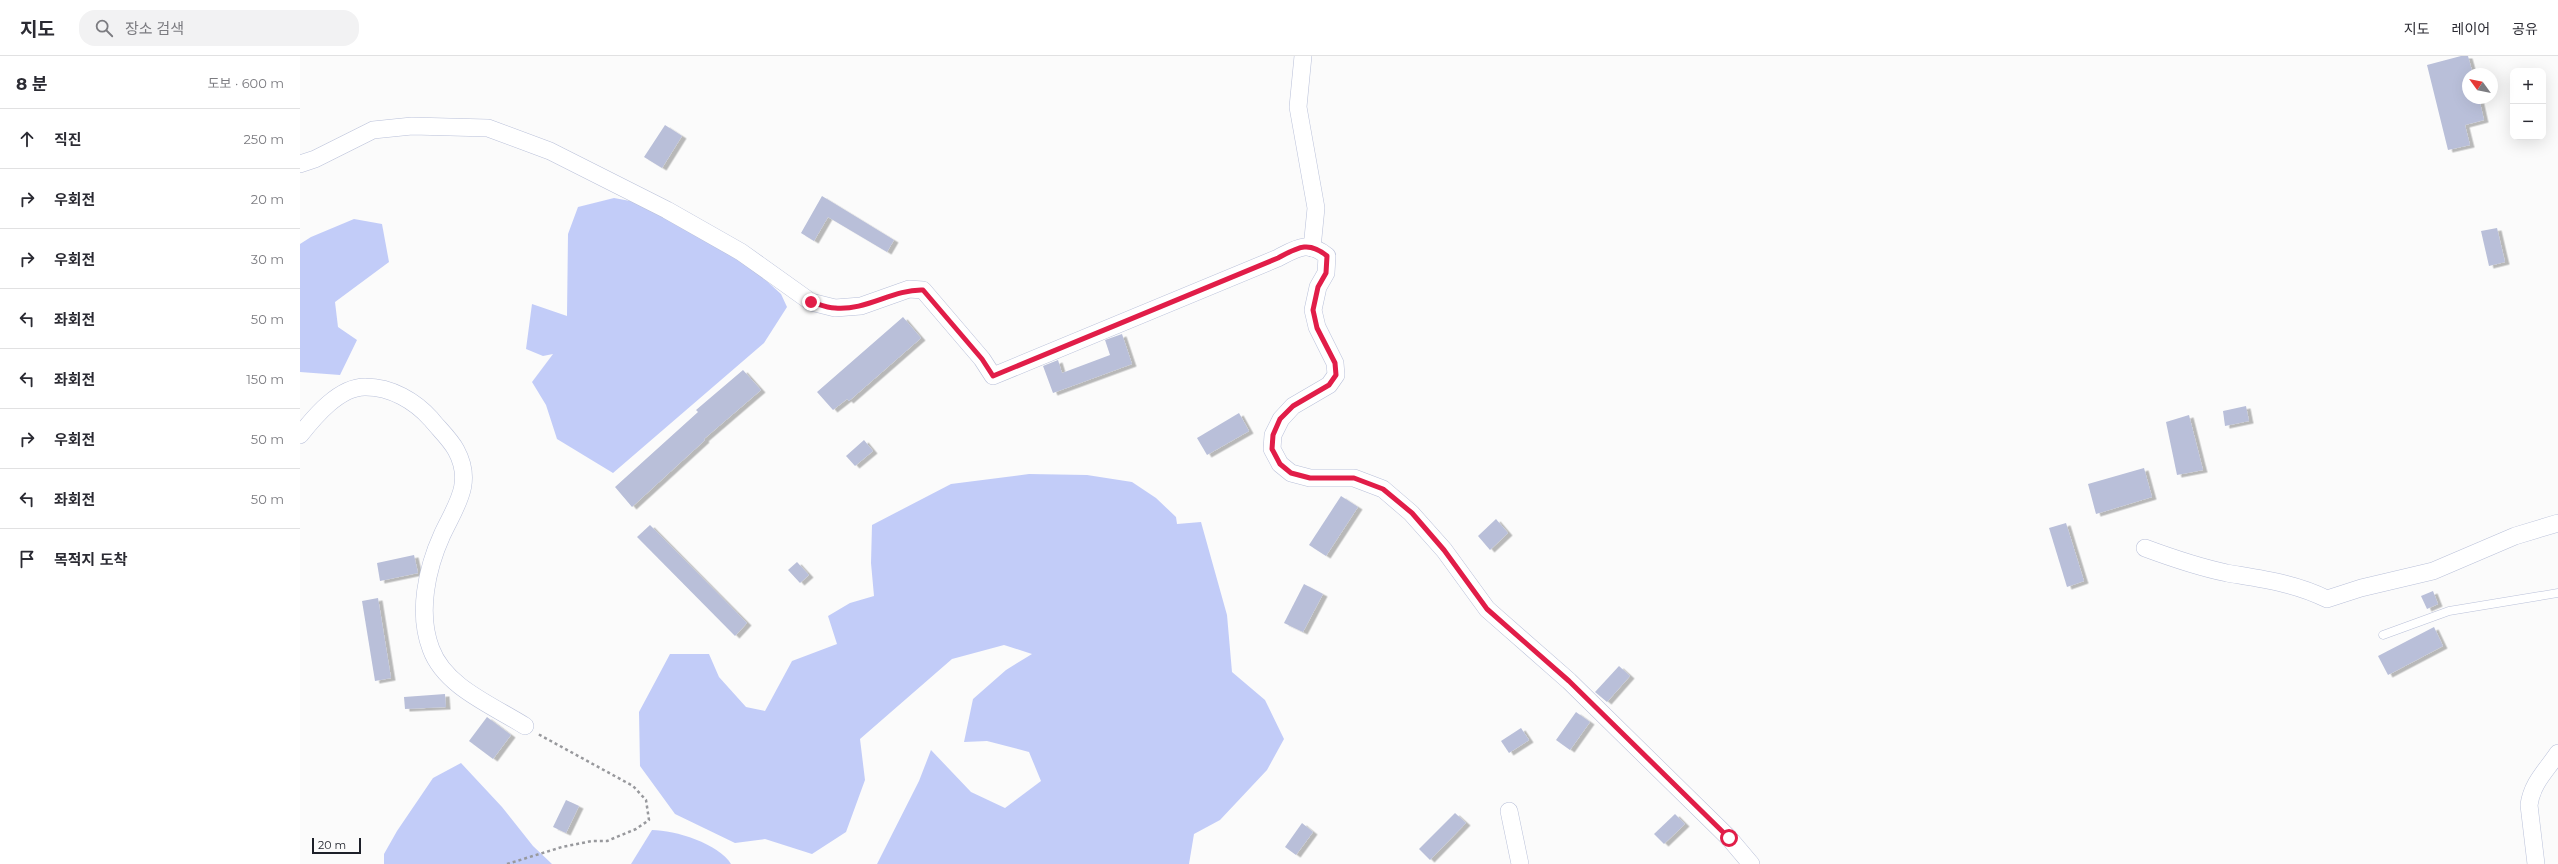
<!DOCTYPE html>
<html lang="ko">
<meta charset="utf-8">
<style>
:root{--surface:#fff;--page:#f2f2f3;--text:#2b2b33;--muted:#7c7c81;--line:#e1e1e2}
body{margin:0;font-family:Montserrat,"Noto Sans KR",sans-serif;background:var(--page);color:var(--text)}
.controls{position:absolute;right:12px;top:12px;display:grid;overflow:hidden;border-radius:8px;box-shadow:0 4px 16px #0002}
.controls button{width:36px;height:36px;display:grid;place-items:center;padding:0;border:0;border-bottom:1px solid var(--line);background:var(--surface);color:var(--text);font:20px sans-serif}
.compass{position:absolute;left:2162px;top:12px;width:36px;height:36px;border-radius:50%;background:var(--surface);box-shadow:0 4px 16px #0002;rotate:303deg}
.scale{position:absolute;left:12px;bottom:10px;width:49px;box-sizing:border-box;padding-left:4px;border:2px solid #1d2029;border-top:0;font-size:11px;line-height:14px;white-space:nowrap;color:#1d2029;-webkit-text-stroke:3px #fbfbfb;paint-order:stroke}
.stop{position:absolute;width:12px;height:12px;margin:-9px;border:3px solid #e11d48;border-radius:50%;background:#fff}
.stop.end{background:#e11d48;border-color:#fff;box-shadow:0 1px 4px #0008}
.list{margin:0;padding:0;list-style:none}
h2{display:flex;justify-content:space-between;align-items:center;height:52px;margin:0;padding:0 16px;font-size:17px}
h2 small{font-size:13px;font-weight:400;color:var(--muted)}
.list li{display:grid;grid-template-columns:26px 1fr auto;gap:12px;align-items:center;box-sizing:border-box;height:60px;padding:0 16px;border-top:1px solid var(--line)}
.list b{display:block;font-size:15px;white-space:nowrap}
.list em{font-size:13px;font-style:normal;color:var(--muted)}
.icon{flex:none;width:22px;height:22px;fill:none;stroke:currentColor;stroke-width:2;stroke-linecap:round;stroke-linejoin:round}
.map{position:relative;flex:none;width:2258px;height:808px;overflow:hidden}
header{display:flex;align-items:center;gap:24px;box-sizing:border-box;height:56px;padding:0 20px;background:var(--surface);border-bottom:1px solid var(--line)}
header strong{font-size:19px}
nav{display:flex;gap:22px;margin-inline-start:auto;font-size:14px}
.search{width:280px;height:36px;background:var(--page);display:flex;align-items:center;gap:10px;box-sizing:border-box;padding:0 14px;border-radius:16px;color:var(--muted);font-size:15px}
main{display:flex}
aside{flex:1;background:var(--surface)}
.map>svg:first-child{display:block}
</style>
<header>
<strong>지도</strong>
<div class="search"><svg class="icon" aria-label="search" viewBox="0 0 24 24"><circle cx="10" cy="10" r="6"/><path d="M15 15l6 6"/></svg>장소 검색</div>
<nav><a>지도</a><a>레이어</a><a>공유</a></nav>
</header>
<main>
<aside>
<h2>8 분<small>도보 · 600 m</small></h2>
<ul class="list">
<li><svg class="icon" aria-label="ahead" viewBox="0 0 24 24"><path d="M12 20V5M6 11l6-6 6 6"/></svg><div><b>직진</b></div><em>250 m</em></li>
<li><svg class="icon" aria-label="right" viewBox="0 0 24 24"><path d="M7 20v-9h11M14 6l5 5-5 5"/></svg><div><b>우회전</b></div><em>20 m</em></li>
<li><svg class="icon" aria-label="right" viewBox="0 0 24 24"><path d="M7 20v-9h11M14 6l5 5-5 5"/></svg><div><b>우회전</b></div><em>30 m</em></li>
<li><svg class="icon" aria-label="left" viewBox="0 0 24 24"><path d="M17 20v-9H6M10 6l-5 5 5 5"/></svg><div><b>좌회전</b></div><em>50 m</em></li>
<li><svg class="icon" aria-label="left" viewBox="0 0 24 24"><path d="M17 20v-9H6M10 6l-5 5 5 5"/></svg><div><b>좌회전</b></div><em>150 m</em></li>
<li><svg class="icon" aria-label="right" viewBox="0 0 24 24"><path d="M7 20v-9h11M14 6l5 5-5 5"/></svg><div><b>우회전</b></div><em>50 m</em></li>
<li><svg class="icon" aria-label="left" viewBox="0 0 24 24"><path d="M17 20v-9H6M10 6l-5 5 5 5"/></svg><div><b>좌회전</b></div><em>50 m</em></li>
<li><svg class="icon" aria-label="arrive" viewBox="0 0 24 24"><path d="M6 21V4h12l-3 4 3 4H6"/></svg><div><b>목적지 도착</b></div></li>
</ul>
</aside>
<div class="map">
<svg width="2258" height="808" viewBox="0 0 2258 808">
<defs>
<filter id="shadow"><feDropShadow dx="4.5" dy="2.5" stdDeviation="0" flood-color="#0004"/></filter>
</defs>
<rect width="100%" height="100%" fill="#fbfbfb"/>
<g fill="#c2ccf8">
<polygon points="314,142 341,147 447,207 481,238 487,251 464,287 313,417 257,383 246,349 232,326 253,298 243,300 226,293 232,248 267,260 268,178 278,151"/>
<polygon points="54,163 82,168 89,206 35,246 38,271 57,284 40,319 0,316 0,188 11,181"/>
<polygon points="729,418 787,419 832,426 856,442 876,461 877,468 901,466 927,559 932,616 965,644 984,683 967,714 920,764 894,778 889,808 577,808 619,725 631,694 671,736 705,752 741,725 729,696 687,685 664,686 673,643 706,614 732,598 704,589 652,603 560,683 565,724 546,776 512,798 465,783 435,787 375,758 340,710 339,656 370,598 409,598 419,621 446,651 465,655 492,605 537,588 528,560 550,547 574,540 571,507 572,469 651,428"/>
<polygon points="161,707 202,751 233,790 252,808 84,808 84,798 97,775 133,722"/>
<path d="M352 774C375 774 419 788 431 808H331Z"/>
</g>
<g fill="#b9bfd9" filter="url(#shadow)">
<polygon points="2161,0 2168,0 2173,18 2168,18 2168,42 2179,42 2184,64 2165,69 2170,89 2148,94 2127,9"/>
<polygon points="365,69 382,80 362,112 344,101"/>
<polygon points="522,140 594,184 587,196 528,161 514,185 501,177"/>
<polygon points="2197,172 2205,206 2189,210 2181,175"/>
<polygon points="603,261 621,282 549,345 547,343 533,354 517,336"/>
<polygon points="822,278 832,308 753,337 743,310 758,304 762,317 810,299 805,284"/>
<polygon points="443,314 461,334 404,383 405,384 332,451 315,431 398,356 396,354"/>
<polygon points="1946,350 1949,365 1925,370 1923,355"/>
<polygon points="939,357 949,375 907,399 897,382"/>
<polygon points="1889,359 1903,414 1877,419 1866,366"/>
<polygon points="564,384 573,395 555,410 546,400"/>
<polygon points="1844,412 1852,441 1796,458 1788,428"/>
<polygon points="1041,440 1058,451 1026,500 1009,489"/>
<polygon points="1196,463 1208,477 1190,494 1178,480"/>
<polygon points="1766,467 1784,525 1767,531 1749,472"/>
<polygon points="350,469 447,567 435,580 337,481"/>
<polygon points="114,499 118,517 80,525 77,507"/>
<polygon points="497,506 509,519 500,527 488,514"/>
<polygon points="1004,528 1023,538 1003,576 984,567"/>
<polygon points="2133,535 2138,548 2127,553 2121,540"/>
<polygon points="78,542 91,622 75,625 62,545"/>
<polygon points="2134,571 2143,590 2088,619 2078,600"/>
<polygon points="1319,610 1330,620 1307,646 1295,636"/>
<polygon points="145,638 146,651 105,653 104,641"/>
<polygon points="1276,656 1290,666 1270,694 1256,684"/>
<polygon points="187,661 211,679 193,703 169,685"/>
<polygon points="1221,672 1229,684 1209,697 1201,685"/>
<polygon points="266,744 279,750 266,777 253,771"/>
<polygon points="1155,757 1166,767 1130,804 1119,793"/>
<polygon points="1375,758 1385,768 1364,788 1354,778"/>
<polygon points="1002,767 1013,776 996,799 985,791"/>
</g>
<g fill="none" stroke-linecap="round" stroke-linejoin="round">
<defs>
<polyline id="lane" points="2083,579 2149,555 2258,537"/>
<g id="street">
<polyline points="1003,0 998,51 1016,152 1012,192"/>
<path d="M0 108 15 103 73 74 112 70 188 72 250 95 367 154 441 196 511 246 535 252 561 250 609 233 623 234 682 303 693 320 978 202C997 192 1008 184 1027 200L1026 217 1018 231 1013 254 1017 271 1035 307 1036 319 1029 329 993 350 981 363 973 379 972 393 980 408 991 417 1010 422H1054L1083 433 1111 457 1144 494 1187 553 1269 625 1429 782 1451 808"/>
<path d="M0 379C15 360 40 330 66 331 91 331 115 345 131 363 139 373 150 383 156 394 174 427 156 449 142 479 127 512 117 557 131 593 145 631 192 649 225 670"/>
<path d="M1845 492C1872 502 1898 511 1927 517 1962 523 1995 527 2027 543L2061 532 2133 515 2215 480 2258 467"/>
<polyline points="1209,755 1220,808"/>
<path d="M2236 808 2229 749C2232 727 2246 715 2258 697"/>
</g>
</defs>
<use href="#lane" stroke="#b9c0d9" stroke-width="9"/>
<use href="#street" stroke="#b9c0d9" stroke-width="18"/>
<polyline stroke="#98999d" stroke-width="2.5" stroke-dasharray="3 3" stroke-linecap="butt" points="207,808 262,791 292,785 307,785 336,773 349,764 346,744 333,730 238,678"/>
<use href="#lane" stroke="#fff" stroke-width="8"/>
<use href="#street" stroke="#fff" stroke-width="17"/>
</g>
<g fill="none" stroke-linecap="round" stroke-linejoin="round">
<path stroke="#e11d48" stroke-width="5" d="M511 246C518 248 527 252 535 252 566 255 593 233 623 234L682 303 693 320 978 202C997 192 1008 184 1027 200L1026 217 1018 231 1013 254 1017 272 1035 307 1036 319 1029 329 993 350 980 363 973 379 972 393 980 408 991 417 1010 422H1054L1083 433 1112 457 1144 494 1187 553 1269 625 1429 782"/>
</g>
</svg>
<div class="controls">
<button>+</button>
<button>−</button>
</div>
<svg class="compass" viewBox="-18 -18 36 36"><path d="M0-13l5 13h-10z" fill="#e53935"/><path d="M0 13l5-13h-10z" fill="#7c7c81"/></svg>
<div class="scale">20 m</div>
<div class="stop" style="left:1429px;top:782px"></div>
<div class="stop end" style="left:511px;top:246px"></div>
</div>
</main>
